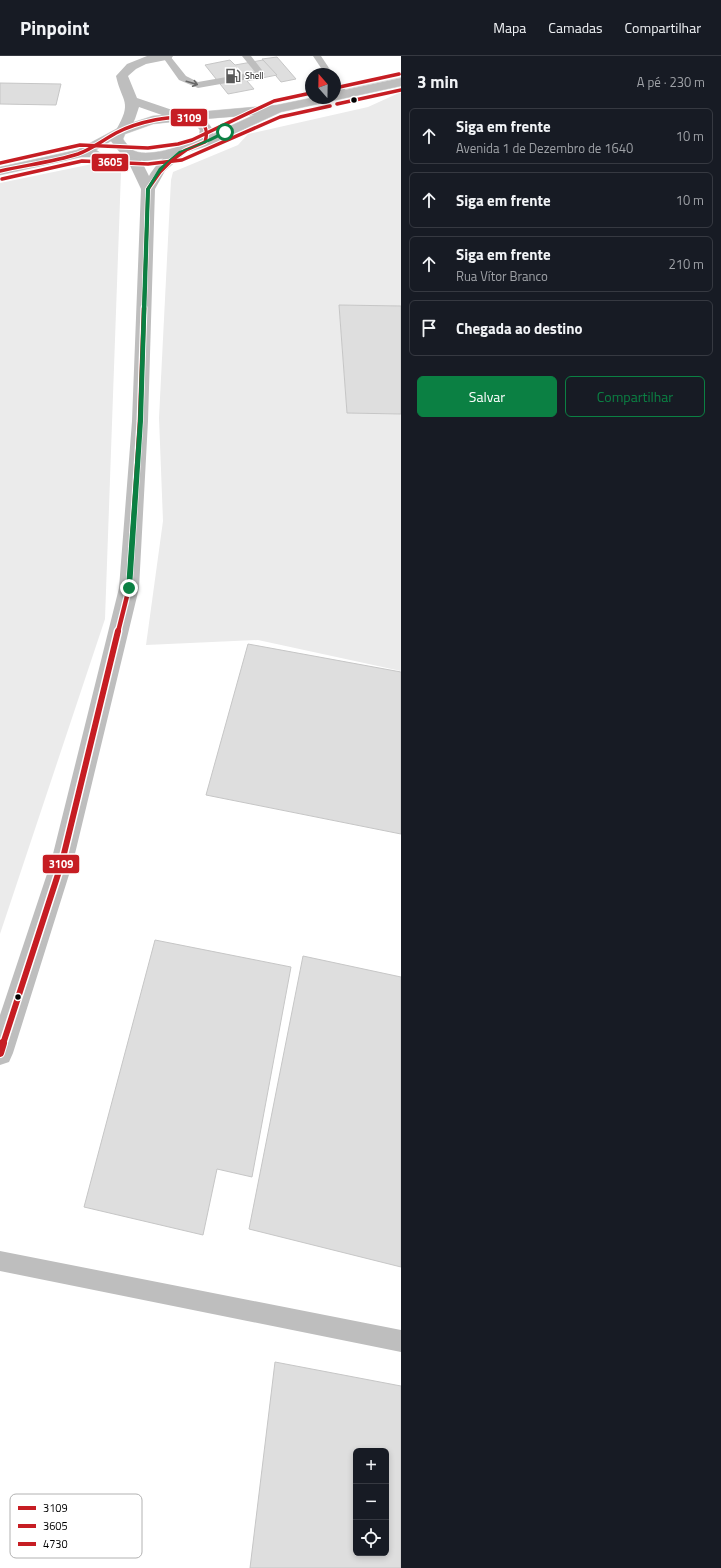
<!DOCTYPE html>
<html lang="pt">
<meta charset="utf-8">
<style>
:root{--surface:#171b24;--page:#20242c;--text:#f1f3f6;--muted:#9ea1a6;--line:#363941;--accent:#0b8043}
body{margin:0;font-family:"Titillium Web",sans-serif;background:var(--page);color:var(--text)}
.controls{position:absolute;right:12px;bottom:12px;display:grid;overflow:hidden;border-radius:6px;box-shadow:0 2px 6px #0003}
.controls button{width:36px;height:36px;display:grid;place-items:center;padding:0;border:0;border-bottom:1px solid var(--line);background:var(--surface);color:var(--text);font:20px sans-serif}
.compass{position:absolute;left:305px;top:12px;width:36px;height:36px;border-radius:50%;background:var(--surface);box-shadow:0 2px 6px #0003;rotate:340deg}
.stop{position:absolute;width:12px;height:12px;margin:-9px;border:3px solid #0b8043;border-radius:50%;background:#fff}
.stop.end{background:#0b8043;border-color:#fff;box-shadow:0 1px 4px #0008}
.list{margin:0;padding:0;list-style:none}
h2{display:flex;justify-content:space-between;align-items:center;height:52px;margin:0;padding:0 16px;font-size:17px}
h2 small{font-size:13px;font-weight:400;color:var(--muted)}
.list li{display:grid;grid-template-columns:26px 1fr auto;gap:12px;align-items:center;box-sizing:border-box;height:56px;margin:0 8px 8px;padding:0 8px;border:1px solid var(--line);border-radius:6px}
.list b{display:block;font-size:15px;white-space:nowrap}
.list p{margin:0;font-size:13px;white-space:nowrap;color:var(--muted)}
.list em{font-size:13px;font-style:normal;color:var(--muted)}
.actions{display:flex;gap:8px;padding:12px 16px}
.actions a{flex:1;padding:9px 0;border:1px solid var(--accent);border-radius:6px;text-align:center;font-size:14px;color:var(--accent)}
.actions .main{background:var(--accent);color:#fff}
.icon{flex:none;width:22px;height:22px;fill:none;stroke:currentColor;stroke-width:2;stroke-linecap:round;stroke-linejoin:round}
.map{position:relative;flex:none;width:401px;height:1512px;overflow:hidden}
header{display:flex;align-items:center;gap:24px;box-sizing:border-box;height:56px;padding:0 20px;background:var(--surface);border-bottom:1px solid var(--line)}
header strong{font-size:19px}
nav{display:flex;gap:22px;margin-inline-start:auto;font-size:14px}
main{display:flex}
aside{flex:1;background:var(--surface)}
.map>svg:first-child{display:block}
</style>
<header>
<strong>Pinpoint</strong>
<nav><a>Mapa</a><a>Camadas</a><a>Compartilhar</a></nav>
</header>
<main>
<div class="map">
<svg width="401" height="1512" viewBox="0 0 401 1512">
<rect width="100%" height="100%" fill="#fff"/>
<g fill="#ebebeb">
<polygon points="401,36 401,250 339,249 347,357 401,358 401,615 258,584 146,589 163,465 159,362 171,124 173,116 238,89 248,78 368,51"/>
<polygon points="102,106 121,116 105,563 0,878 0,127"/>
</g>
<g fill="#dedede" stroke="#c6c6c6" fill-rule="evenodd">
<polygon points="277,1 296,23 281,26 262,3"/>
<polygon points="230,4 235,9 263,4 277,19 247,25 254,33 228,38 205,9"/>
<polygon points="0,27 61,28 56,49 0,48"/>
<polygon points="339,249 401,250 401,358 347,357"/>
<polygon points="248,588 401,616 401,778 206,739"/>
<polygon points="155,884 291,911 252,1121 217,1113 203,1179 84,1151"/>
<polygon points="303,900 401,921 401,1211 249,1173"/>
<path d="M275 1306 401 1330V1512H250ZM356 1395H386V1497H356Z"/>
</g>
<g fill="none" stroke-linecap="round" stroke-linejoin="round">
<defs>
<path id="primary" d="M401 22V30L281 56 210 89 167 102 144 105 122 99 111 85 96 94 102 98 100 101H81L0 119V111L77 94 122 70 153 60 277 49 311 42H335V36ZM254 59 213 78V74L205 63ZM181 65 197 70 200 74 199 84C184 89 145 104 131 93 128 90 125 86 123 83L125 78 153 68Z"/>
</defs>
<use href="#primary" stroke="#dbdbdb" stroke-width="1"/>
<g fill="#bebebe" fill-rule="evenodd">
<polygon points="162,0 170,0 186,20 198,26 255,16 242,0 251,0 265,18 261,21 198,32 179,24"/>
<polygon points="313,0 321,0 333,18 325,18"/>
<polygon points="335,23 338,24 349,39 347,41 341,41 335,33"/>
<polygon points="0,1195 401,1274 401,1296 0,1215"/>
</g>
<g fill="#bebebe" fill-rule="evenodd">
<path d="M147 0H173L171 3 146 8 136 13 128 20 137 42 184 58 185 61 179 65 139 51 135 63 128 77H118L116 74C133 45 122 47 116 20L127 8Z"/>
<path d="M180 92 185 93 187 96 165 115 155 133 148 365 139 532 73 806 13 997 9 1006 0 1009V959L51 806 119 532 132 365 141 133 125 99 127 96H137L149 120C155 110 167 95 180 92Z"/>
</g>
<use href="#primary" fill="#bebebe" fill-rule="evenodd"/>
<defs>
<path id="bus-1-far3" d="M0 115C26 109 53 106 78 98 92 93 103 84 116 77 135 67 176 56 196 64 207 68 208 76 205 86L186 94 172 104 160 116 148 133 144 253"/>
<polyline id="bus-1-far2" points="118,576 129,532 140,365 144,252"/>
<polyline id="bus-1-far1" points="3,988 62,806 118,575"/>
<polyline id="bus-1" points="0,997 3,987"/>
<g id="bus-2">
<polyline points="337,48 401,34"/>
<polyline points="2,123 82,105 148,108 182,104 280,61 330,50"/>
</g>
<g id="bus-3">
<polyline points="335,32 399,18"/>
<polyline points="0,107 80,89 148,92 178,88 192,84 274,45 311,37"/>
</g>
</defs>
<use href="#bus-1-far3" stroke="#fff" stroke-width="5.5"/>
<use href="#bus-1-far2" stroke="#fff" stroke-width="7"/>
<use href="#bus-1-far1" stroke="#fff" stroke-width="9"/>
<use href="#bus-1" stroke="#fff" stroke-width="10"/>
<use href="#bus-2" stroke="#fff" stroke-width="5.5"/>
<use href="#bus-3" stroke="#fff" stroke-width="5.5"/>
<use href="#bus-1-far3" stroke="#c61d23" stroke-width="3.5"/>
<use href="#bus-1-far2" stroke="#c61d23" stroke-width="4.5"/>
<use href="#bus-1-far1" stroke="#c61d23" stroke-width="6"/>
<use href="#bus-1" stroke="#c61d23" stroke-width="8"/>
<use href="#bus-2" stroke="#c61d23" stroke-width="3.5"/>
<use href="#bus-3" stroke="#c61d23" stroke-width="3.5"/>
</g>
<defs><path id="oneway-shaft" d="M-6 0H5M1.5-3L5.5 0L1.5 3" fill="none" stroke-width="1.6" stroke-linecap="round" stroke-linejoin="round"/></defs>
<use stroke="#686868" href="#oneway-shaft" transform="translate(192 27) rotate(16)"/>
<path fill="#0b8043" d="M224 75 227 76C214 86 197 89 182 96 167 103 158 119 150 133L143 365 132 532 129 535 126 532 138 365 146 133 159 112 179 95 194 90Z"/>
<defs>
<symbol id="fuel-bare" viewBox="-9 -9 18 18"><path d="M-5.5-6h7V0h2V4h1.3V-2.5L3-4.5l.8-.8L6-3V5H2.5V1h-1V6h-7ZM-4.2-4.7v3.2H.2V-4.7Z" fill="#595959" stroke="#fff" stroke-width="2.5" paint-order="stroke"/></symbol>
</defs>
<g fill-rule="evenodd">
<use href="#fuel-bare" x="222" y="9" width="22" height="22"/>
</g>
<g fill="#000" stroke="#fff" stroke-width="1.5">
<circle cx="354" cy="44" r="3.5"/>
<circle cx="18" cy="941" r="3.5"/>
</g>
<g text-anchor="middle" stroke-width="3" stroke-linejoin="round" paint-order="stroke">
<g font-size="9" fill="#000" stroke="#fff" text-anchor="start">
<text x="245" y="23">Shell</text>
</g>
</g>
<rect x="10" y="1438" width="132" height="64" rx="6" fill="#fff" stroke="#b2b2b2" stroke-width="1"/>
<rect x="18" y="1450" width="18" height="4" fill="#c61d23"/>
<rect x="18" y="1468" width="18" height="4" fill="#c61d23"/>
<rect x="18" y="1486" width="18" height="4" fill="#c61d23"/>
<g font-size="11" fill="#000">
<text x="43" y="1456">3109</text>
<text x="43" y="1474">3605</text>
<text x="43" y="1492">4730</text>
</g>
<g stroke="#fff" stroke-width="1.5">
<rect x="170" y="52" width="38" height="19" rx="4" fill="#c61d23"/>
<rect x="91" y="97" width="38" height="19" rx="4" fill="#c61d23"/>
<rect x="42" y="798" width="38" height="20" rx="4" fill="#c61d23"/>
</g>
<g font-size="11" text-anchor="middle" font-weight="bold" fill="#fff">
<text x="189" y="66">3109</text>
<text x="110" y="110">3605</text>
<text x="61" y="812">3109</text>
</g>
</svg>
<div class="controls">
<button>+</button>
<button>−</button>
<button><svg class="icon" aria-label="locate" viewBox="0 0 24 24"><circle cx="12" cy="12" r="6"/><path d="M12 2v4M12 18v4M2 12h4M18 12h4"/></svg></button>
</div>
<svg class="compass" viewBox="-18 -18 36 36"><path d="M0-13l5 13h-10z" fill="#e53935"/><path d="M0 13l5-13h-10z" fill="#9ea1a6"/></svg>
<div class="stop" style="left:225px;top:76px"></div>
<div class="stop end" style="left:129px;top:532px"></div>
</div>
<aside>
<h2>3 min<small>A pé · 230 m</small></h2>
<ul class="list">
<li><svg class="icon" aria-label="ahead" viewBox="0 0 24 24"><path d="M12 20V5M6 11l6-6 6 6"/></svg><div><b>Siga em frente</b><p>Avenida 1 de Dezembro de 1640</p></div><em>10 m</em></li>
<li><svg class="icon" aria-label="ahead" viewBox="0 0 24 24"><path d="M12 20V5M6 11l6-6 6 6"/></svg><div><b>Siga em frente</b></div><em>10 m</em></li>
<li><svg class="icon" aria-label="ahead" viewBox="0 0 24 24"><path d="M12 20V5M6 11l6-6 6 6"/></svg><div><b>Siga em frente</b><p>Rua Vítor Branco</p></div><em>210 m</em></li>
<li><svg class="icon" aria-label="arrive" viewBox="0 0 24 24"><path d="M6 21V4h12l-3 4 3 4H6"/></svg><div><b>Chegada ao destino</b></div></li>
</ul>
<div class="actions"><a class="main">Salvar</a><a>Compartilhar</a></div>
</aside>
</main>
